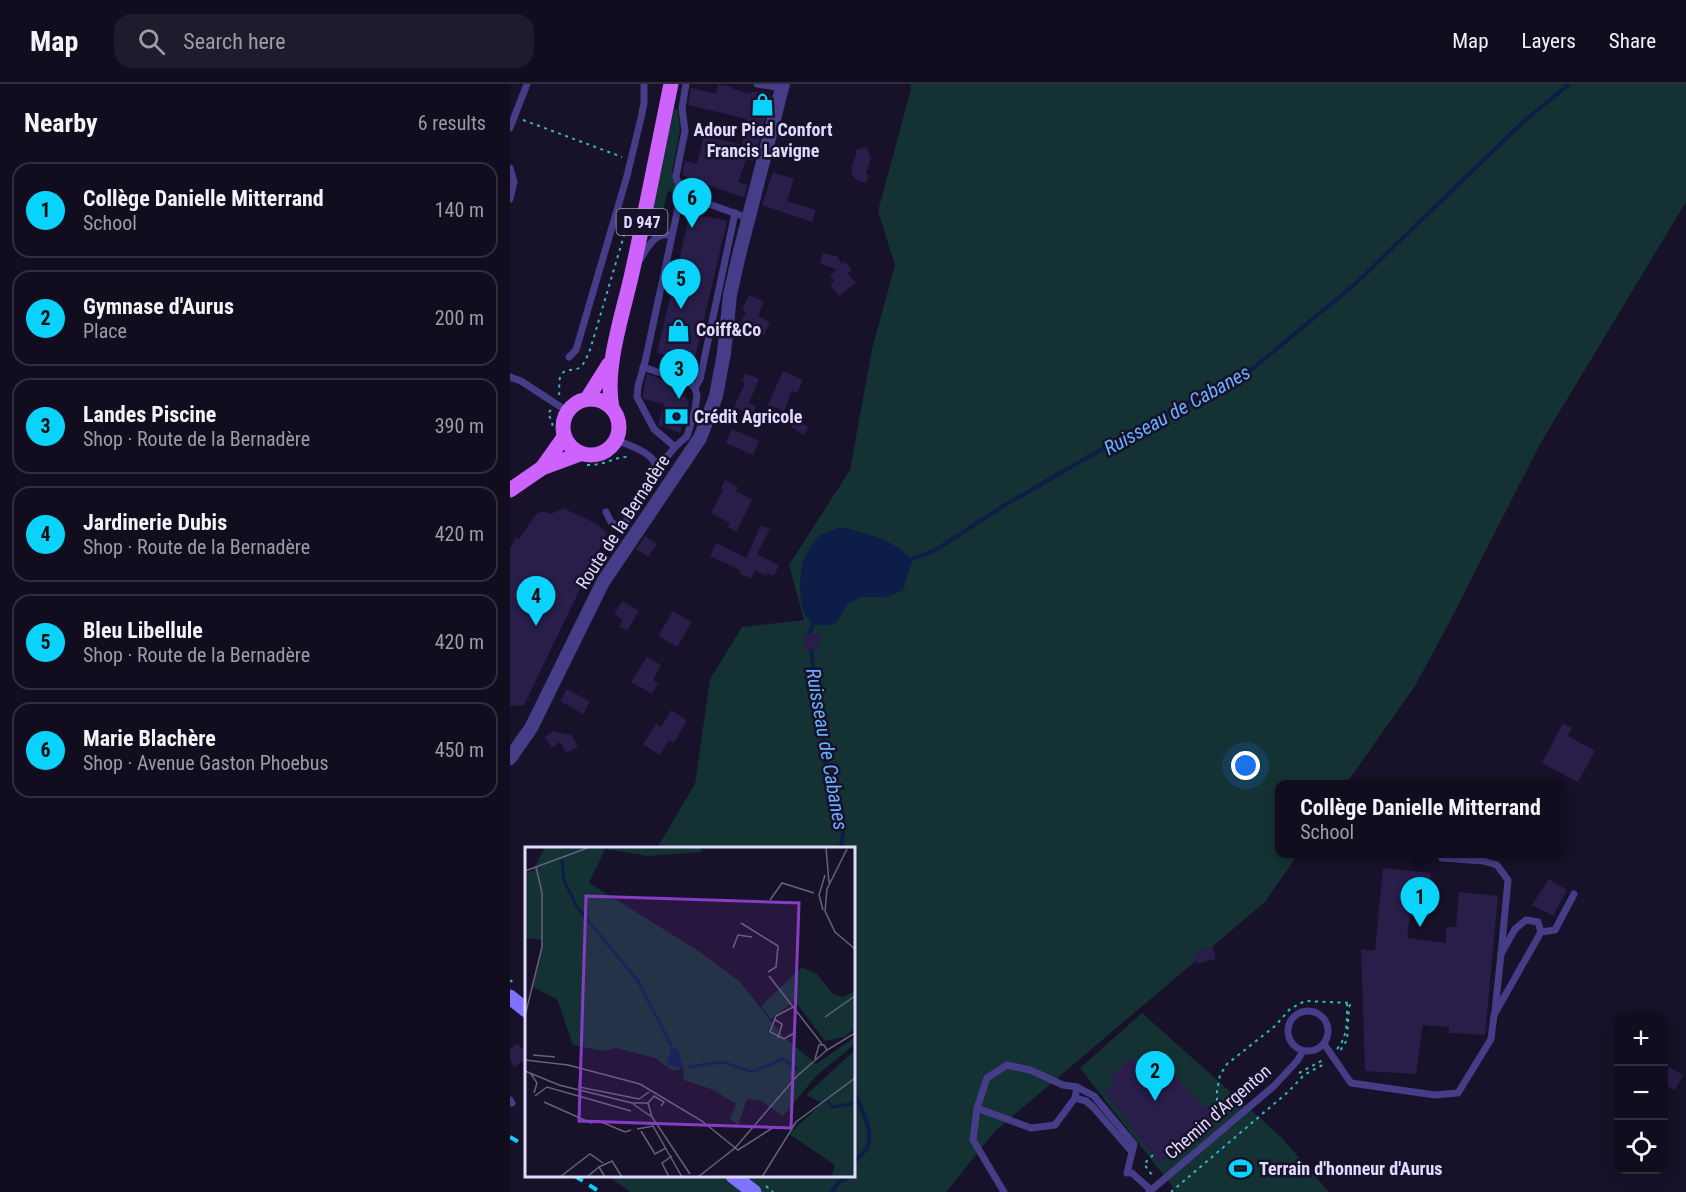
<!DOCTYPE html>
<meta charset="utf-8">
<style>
:root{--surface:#110d1f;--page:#1e1b2c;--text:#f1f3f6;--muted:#9c9ca4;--line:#302d3d;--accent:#09d3fb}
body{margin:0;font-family:"Roboto Condensed",sans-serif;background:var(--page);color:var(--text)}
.controls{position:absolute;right:18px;bottom:18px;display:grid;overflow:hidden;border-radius:12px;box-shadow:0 6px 24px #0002}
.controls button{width:54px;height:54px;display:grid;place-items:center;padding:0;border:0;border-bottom:2px solid var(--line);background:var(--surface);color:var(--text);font:30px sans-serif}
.you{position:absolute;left:736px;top:682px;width:21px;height:21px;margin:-15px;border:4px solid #fff;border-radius:50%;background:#1a73e8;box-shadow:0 0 0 9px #1a73e833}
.badge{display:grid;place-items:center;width:39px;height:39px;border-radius:50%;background:var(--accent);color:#111;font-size:20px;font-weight:700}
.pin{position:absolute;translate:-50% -50px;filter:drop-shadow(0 2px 3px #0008)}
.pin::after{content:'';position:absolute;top:32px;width:21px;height:18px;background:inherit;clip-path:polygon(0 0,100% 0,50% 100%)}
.popup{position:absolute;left:765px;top:696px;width:291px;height:78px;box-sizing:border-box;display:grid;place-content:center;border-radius:12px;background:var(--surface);filter:drop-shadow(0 2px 4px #0005);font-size:20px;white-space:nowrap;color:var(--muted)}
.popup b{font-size:22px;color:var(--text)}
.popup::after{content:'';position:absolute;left:50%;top:100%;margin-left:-12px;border:12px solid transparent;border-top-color:var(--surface)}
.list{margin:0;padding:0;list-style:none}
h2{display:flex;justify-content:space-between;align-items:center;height:78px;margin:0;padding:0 24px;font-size:26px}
h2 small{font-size:20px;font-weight:400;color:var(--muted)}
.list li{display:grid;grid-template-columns:39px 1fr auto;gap:18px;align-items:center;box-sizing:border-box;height:96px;margin:0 12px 12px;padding:0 12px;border:2px solid var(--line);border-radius:18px}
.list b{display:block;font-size:22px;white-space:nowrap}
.list p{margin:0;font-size:20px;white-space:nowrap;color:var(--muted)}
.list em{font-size:20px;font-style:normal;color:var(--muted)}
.icon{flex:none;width:33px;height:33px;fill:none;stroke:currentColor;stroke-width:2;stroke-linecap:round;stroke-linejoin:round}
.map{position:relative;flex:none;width:1176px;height:1108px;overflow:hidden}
header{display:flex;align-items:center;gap:36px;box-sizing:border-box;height:84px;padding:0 30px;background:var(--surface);border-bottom:2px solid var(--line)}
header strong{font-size:28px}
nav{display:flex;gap:33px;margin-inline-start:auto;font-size:21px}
.search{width:420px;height:54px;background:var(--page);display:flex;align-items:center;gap:15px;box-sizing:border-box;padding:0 21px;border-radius:18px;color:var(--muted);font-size:22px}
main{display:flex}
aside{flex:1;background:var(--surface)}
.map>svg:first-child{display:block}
</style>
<header>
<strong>Map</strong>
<div class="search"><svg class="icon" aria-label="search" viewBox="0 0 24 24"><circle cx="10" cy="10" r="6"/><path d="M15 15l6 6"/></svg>Search here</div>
<nav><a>Map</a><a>Layers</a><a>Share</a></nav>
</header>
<main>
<aside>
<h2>Nearby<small>6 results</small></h2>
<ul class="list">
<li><span class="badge">1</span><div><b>Collège Danielle Mitterrand</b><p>School</p></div><em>140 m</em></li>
<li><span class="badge">2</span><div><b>Gymnase d'Aurus</b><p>Place</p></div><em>200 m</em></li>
<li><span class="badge">3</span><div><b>Landes Piscine</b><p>Shop · Route de la Bernadère</p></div><em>390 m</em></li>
<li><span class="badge">4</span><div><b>Jardinerie Dubis</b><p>Shop · Route de la Bernadère</p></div><em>420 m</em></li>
<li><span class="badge">5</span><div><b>Bleu Libellule</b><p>Shop · Route de la Bernadère</p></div><em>420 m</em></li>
<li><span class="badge">6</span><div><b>Marie Blachère</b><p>Shop · Avenue Gaston Phoebus</p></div><em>450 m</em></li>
</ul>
</aside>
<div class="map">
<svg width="1176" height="1108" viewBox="0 0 1176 1108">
<rect width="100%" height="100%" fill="#171129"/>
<g fill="#143233">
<polygon points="400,0 1176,0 1176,118 1030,360 939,539 905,602 836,700 769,700 769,770 788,770 755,818 485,1047 436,1108 120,1108 98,1092 344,1092 344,764 147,764 185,700 200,595 232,543 294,536 279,481 340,386 362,265 385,181 368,127 401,5"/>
<polygon points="164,24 168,26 170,46 162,88 167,109 158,107 149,142 141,146 138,145"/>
<polygon points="632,929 771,1053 819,1108 665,1108 666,1107 570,984"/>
</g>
<path fill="#0c1d48" d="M332 443C356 450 386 456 402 476L393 506 377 513H351L338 520 326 539C319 541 310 543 303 539 287 532 289 492 293 478 295 471 302 460 307 454 312 448 325 446 332 443Z"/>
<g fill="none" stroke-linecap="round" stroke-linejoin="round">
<g stroke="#0c1d48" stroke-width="4">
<polyline points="398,477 427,465 495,421 634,341 741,286 845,200 1012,39 1059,0"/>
<polyline points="299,550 305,536"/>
<polyline points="301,566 316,679 334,742 331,764"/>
<path d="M344 1008C351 1022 365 1049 357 1064 353 1070 347 1074 344 1079"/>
<polyline points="322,1108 329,1098 336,1095 338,1092"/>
</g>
</g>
<g fill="#291d4a">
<polygon points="208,0 223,3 223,5 241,10 242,7 261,12 244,77 236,75 228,98 238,101 234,114 172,91 175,77 187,80 194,52 232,61 237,35 178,21 181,4 206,10"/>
<polygon points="357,63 361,74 356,89 359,91 356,99 346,96 341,89 343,87 341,84 346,70 345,66"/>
<polygon points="263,88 284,95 277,117 306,126 302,138 252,121"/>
<polygon points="180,129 217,137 184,278 147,269"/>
<polygon points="313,169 327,172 332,180 334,177 342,186 338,189 346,199 329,212 320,201 325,197 320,191 327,185 310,180"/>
<polygon points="239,211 254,218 248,232 260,238 254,251 230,240 236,228 232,226"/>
<polygon points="273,287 293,296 287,309 282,307 274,327 258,321"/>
<polygon points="235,289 249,295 239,319 246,322 242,331 224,323 235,299 232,297"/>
<polygon points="137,290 169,301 179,320 170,349 148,341 154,320 134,315 133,312 134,303"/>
<polygon points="273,328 298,343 294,351 269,335"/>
<polygon points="222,345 249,357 243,371 216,359"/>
<polygon points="215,396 228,403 226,407 242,416 226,448 218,443 220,439 201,429 213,406 211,405"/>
<polygon points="53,424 85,439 97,449 14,621 0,622 0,463 2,462 5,454 9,455 26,430 33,427 41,430"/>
<polygon points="251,441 260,445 247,470 269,481 264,492 257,489 257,492 245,487 241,495 229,489 230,486 200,472 206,459 236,474"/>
<polygon points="135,452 147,460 138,473 126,465"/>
<polygon points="112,517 129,527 117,547 109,543 113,536 104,530"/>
<polygon points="163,527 182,538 167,563 148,552"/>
<polygon points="295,550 310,551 308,567 293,565"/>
<polygon points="137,573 151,581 143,596 148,599 142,610 121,598"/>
<polygon points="57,605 80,618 73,630 50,617"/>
<polygon points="161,626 177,636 164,659 159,656 150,671 133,660 146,640 151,643"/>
<polygon points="1053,639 1062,644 1058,652 1085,667 1068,698 1032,679"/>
<polygon points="43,647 61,651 68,663 56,669 50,658 42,664 35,653"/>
<polygon points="873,784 921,789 920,808 903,807 897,854 936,859 936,843 946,843 949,808 988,812 975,951 939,949 939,943 913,941 906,990 855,987 851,865 865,867"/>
<polygon points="1039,795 1057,806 1043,832 1022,821"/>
<polygon points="702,862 706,875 687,880 684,868"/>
<polygon points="8,959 11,965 16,960 16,975 4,983 0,975 0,965"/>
<polygon points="643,965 695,1025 698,1023 706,1032 650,1080 594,1008 604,999 599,993 622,973 627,978"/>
<polygon points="1154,980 1173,991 1165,1006 1154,1000"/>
</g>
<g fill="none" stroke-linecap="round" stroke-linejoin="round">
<g stroke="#32b9ba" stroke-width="2" stroke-dasharray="3 4.5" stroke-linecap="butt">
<polyline points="13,36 112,73"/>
<path d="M49 311C50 305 48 297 51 291 55 284 64 287 69 284 75 280 77 272 80 266L118 138"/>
<polyline points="41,326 38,329 42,338 43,345"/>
<path d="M77 381C95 382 104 372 121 373"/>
<polyline points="0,896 5,900"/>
<path d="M827 965C838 953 837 935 837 920"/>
<polyline points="789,989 813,976"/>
<polyline points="716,1027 711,1025 707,1020 707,1007 710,991 717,980 765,942 780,925 795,917 841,919 839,923 837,956 830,967"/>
<polyline points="643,1071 634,1080 644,1094"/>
<polyline points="256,1102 263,1108"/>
<polyline points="661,1108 778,1008 794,991 816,979"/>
</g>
<g stroke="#453d87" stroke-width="7">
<polyline points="247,0 272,4"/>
<polyline points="0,44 17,0"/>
<polyline points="0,84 4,98 0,115"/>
<polyline points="171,110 238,134"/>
<path d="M129 177C138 164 143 148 161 151"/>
<polyline points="59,273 66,266 117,92 131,34 134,19 134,0"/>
<polyline points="133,283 180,299 185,304 187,311 185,326 177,352 165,363 156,374 145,379"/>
<polyline points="0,293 11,297 57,327"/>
<polyline points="185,304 190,295 225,129"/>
<polyline points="165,363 144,345 127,313 128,302 135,278 171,110 166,92 175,47 172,24 176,0"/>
<path d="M96 428 101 438 108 442 113 440C122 431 144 403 146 389 147 385 145 379 143 376 135 366 118 361 106 356"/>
<polyline points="932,774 973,777 987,781 998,796 991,870"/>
<circle cx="798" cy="947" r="20"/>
<polyline points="985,927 991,870 1005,845 1016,836 1028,838 1031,848"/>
<polyline points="814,960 841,999 925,1011 948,1009 981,955 984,931 1031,848 1045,846 1064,810"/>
<polyline points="565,1014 576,1017 583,1023 622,1068"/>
<polyline points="0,1016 2,1019"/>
<polyline points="467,1024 521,1044 545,1041 565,1014 567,1003"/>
<polyline points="494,1108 463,1056 467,1024 477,994 497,981 520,986 553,1001 567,1003 584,1012 624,1060 617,1089 622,1089 641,1106"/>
<polyline points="639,1108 764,1002 787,977 793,967"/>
</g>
<polyline stroke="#453d87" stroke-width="14" points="0,674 21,644 93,498 190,354 206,312 214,269 220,211 229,171 273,0"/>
<g stroke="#7f72fd" stroke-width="15">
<polyline points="0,913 16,926"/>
<polyline points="223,1092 244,1108"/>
</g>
<g stroke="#cd62fd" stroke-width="15">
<circle cx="81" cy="343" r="28"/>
<polyline points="77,315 99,280"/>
<path d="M102 324C94 283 113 230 122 189 136 126 148 63 161 0"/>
<polyline points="32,384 54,353"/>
<polyline points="0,406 32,384 70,370"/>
</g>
<g stroke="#09d3fb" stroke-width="4" stroke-dasharray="9 8" stroke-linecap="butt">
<polyline points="0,1053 16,1062"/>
<polyline points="65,1092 90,1108"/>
</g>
</g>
<defs>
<symbol id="shop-bare" viewBox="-9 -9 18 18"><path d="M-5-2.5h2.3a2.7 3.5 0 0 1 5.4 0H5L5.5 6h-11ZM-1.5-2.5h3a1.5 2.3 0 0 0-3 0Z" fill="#09d3fb" stroke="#171129" stroke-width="2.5" paint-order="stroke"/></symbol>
<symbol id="bank-bare" viewBox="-9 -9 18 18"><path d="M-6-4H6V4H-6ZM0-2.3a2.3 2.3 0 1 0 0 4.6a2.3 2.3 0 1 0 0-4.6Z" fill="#09d3fb" stroke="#171129" stroke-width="2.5" paint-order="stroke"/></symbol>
<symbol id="stadium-bare" viewBox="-9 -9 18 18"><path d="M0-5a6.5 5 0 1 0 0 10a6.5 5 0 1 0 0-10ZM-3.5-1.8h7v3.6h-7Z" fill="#09d3fb" stroke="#171129" stroke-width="2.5" paint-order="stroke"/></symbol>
</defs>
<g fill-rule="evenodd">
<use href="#shop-bare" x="236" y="4" width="33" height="33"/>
<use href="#shop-bare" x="152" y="230" width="33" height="33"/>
<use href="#bank-bare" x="150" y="316" width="33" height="33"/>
<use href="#stadium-bare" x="714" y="1068" width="33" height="33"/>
</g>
<g text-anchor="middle" stroke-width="5" stroke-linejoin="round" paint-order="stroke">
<rect fill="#171129" stroke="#a49ebe" stroke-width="1.5" x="106.5" y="125" width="51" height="26" rx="4.5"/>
<g font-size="16" font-weight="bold" fill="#e0dafe">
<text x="132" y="144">D 947</text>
</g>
<g font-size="18" font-weight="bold" fill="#e0dafe" stroke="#171129" text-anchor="start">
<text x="253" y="52" text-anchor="middle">Adour Pied Confort<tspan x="253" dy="21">Francis Lavigne</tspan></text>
<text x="186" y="252">Coiff&amp;Co</text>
<text x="184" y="339">Crédit Agricole</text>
<text x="749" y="1091">Terrain d'honneur d'Aurus</text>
</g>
<g font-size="18" fill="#e0dafe" stroke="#171129">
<text transform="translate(113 438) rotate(-57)" y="6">Route de la Bernadère</text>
<text transform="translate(708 1028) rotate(-41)" y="6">Chemin d'Argenton</text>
</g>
<g font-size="20" font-style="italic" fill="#69affd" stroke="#171129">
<text transform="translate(667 326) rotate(-29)" y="7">Ruisseau de Cabanes</text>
<text transform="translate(317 665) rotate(80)" y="7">Ruisseau de Cabanes</text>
</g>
</g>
<g transform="translate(15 763)">
<rect width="330" height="330" fill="#171129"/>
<path d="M20 0H175L177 5 123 9 80 2 64 36 175 105 215 135 257 188 291 217 330 190V197L292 228 258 269 237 254 222 252 213 278 205 272 211 257 189 243 159 233 158 221 148 224 130 211 91 201 80 204 48 198 32 152 8 140 18 93 0 91V26L8 24ZM277 120 292 127 308 147 318 150 330 144V182L319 190 300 194 270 154 246 172 236 159ZM330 203V330H306L310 318 264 287 297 256 281 248Z" fill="#143233"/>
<path d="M147 200 153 202 158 221 142 218Z" fill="#0c1d48"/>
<path fill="none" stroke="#0c1d48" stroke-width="3" d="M37 13 39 33 52 60 113 134 147 200M164 220 198 215 227 225 258 212 273 223M302 254 308 260 330 256"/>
<path fill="none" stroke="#67617e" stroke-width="1.5" d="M301 0 304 36M322 2 302 42 300 64 310 85 330 102M0 24 65 0M245 53 257 36 289 46M298 63 294 48 300 28M216 76 253 99 251 120 243 125M208 101 213 88 227 90M244 129 297 197M270 159 251 169 245 185 259 192 271 185M0 169 17 100V46L11 20M300 170 330 149M249 172 257 177 253 191M8 208 30 210M290 212 294 198H299L302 203M0 213 43 218 115 237 177 274 213 303 249 280M56 222 54 240 114 252 124 245M0 224 34 238 107 256H123L127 270 165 327M6 227 12 236 9 246M10 249 22 240 106 264M19 255 66 276 74 274 100 285 106 283M123 256 129 249 139 255 136 259M108 257 127 270M112 282 128 279 157 330M116 284 130 307 141 301M74 320 87 314 97 330M35 330 65 307 78 316M62 330 74 320 80 330M144 330 137 316 147 309M173 330 210 301 272 229 302 203 330 186M237 330 271 275 330 231"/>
<path fill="#853dc5" fill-opacity="0.15" stroke="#853dc5" stroke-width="3" d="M61 49 274 56 266 281 54 274Z"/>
<rect width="330" height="330" fill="none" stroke="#e0dafe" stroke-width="3"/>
</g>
</svg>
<div class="controls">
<button>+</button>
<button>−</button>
<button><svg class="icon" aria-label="locate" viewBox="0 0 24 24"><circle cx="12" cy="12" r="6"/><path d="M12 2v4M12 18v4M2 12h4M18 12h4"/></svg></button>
</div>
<div class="you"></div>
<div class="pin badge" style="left:910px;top:843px">1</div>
<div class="popup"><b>Collège Danielle Mitterrand</b>School</div>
<div class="pin badge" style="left:645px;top:1017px">2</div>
<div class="pin badge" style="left:169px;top:315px">3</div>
<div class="pin badge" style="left:26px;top:542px">4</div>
<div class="pin badge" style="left:171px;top:225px">5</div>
<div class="pin badge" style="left:182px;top:144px">6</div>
</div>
</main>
